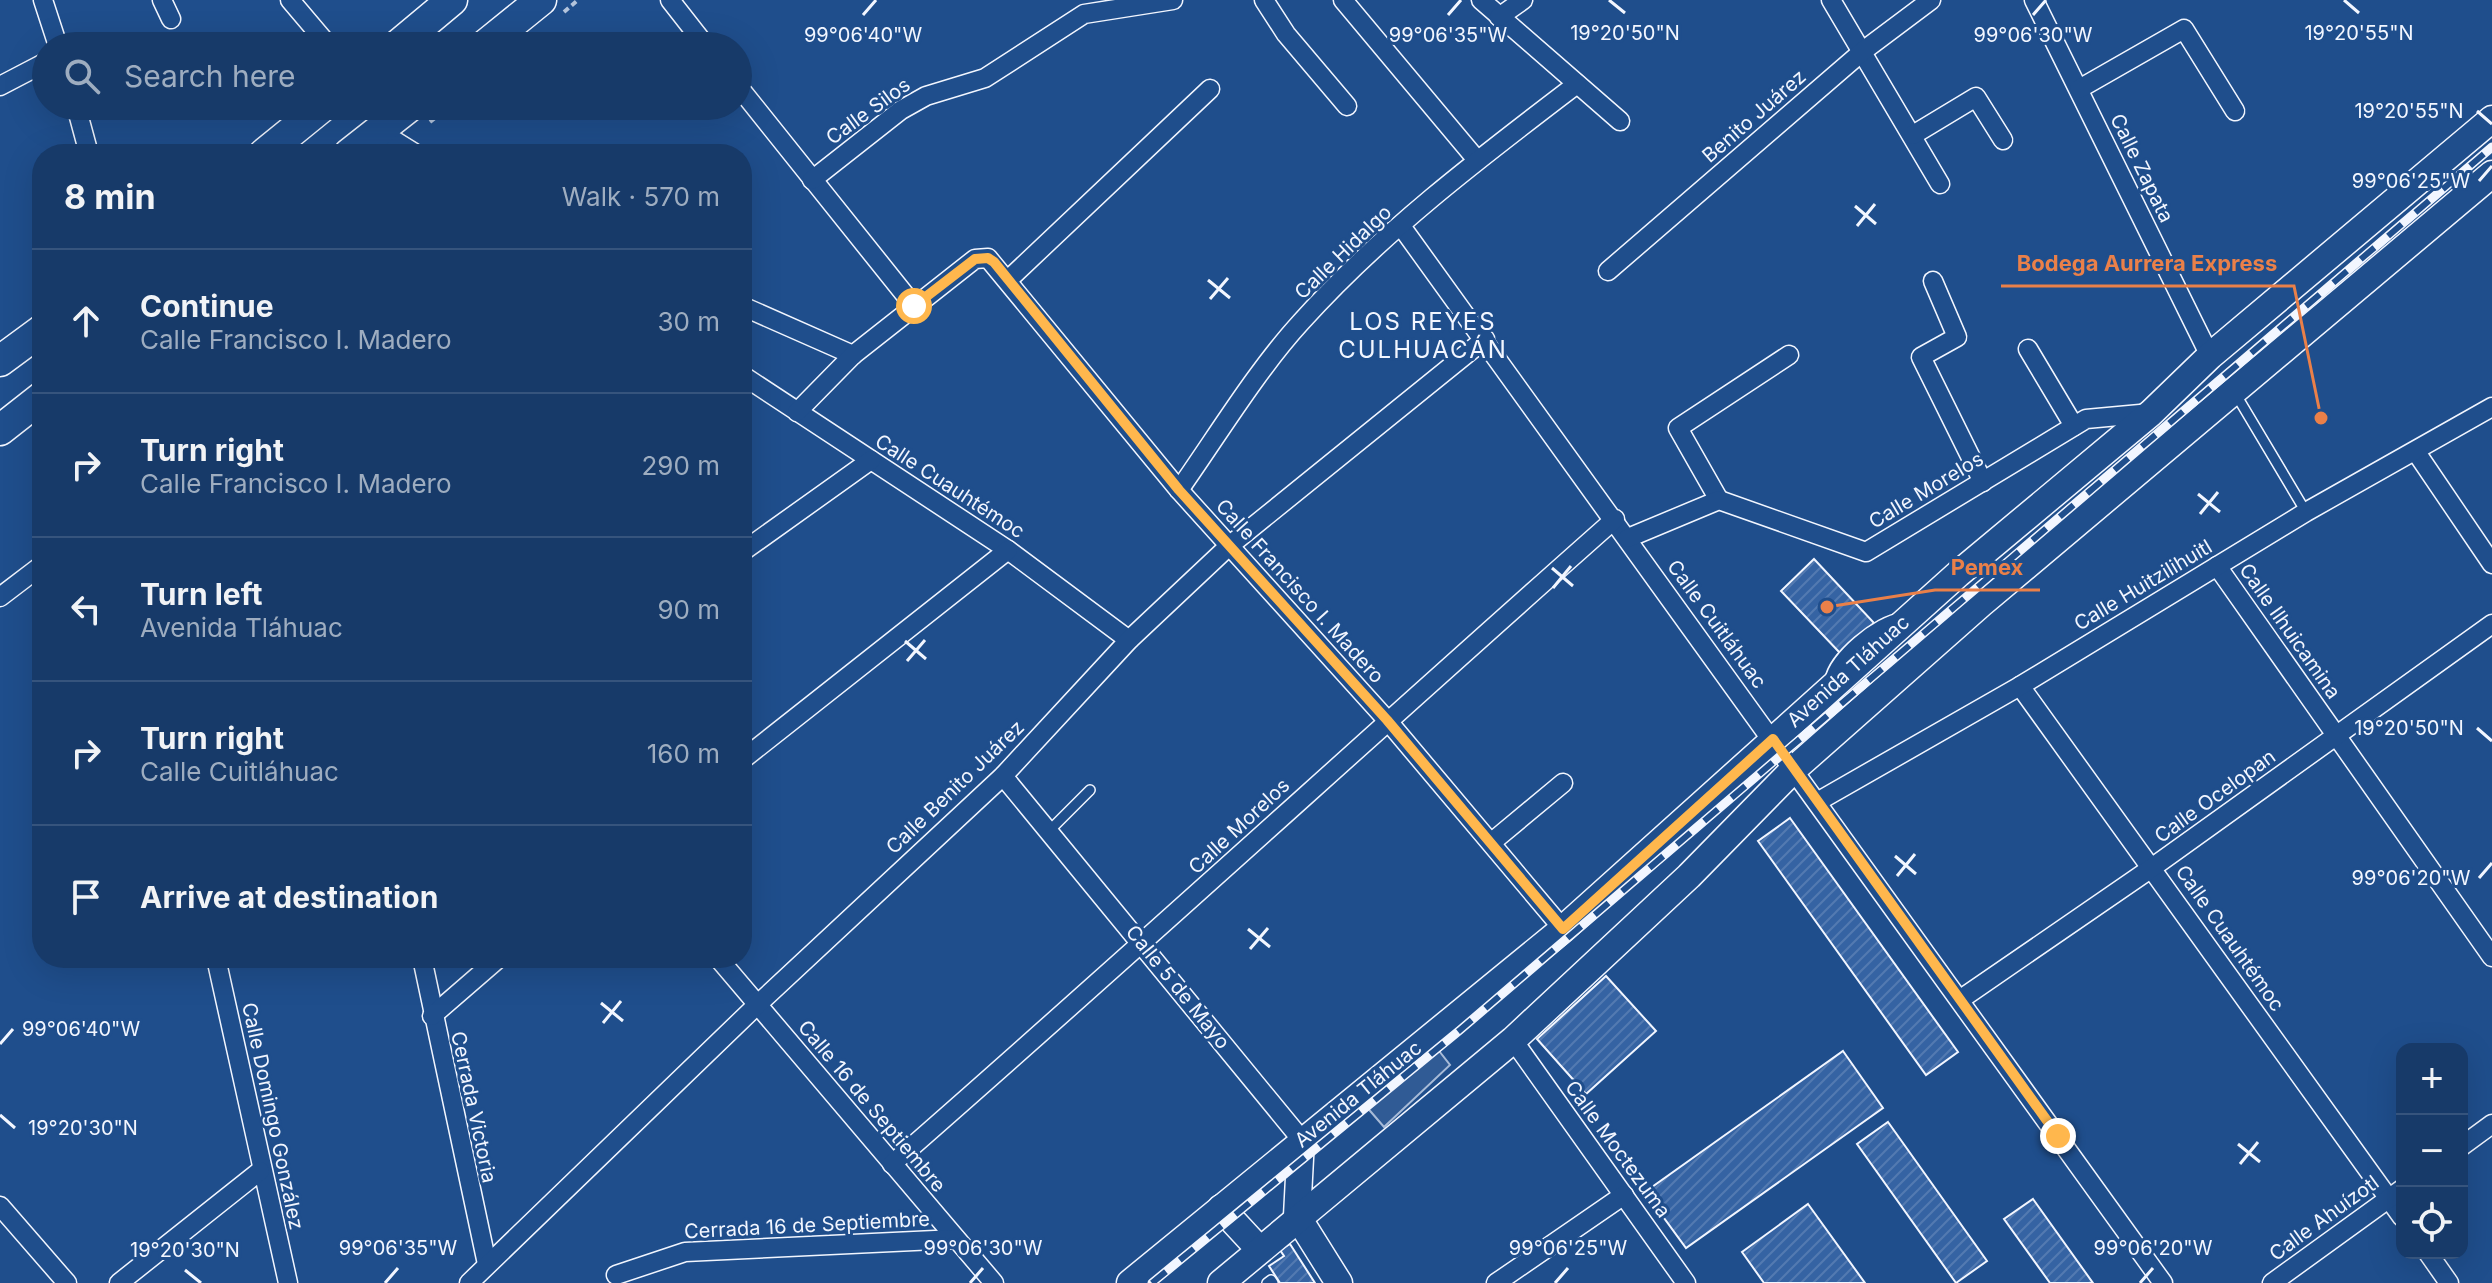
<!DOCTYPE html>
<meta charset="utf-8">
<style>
:root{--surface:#173a69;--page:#244571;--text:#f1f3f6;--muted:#9eadc0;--line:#36547d}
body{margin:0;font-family:Inter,sans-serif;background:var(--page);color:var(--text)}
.controls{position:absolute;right:24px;bottom:24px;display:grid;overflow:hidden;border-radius:16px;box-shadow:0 8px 32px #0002}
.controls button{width:72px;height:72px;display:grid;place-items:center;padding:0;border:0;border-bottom:2px solid var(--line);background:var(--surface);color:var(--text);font:40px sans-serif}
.stop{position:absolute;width:24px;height:24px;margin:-18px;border:6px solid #ffb74d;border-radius:50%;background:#fff}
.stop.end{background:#ffb74d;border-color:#fff;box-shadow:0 2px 8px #0008}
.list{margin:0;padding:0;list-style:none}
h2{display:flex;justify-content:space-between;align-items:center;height:104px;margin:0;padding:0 32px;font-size:34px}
h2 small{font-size:26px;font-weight:400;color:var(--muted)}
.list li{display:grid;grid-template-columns:52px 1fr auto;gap:24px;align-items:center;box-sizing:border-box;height:144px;padding:0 32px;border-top:2px solid var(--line)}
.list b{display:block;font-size:30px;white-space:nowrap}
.list p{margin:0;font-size:26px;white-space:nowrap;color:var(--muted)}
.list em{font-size:26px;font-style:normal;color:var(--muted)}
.icon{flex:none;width:44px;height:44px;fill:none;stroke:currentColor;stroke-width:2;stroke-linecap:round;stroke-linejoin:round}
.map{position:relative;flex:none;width:2492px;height:1283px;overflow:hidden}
.search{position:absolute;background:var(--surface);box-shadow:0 8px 32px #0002;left:32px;top:32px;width:720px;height:88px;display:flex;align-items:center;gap:20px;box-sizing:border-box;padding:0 28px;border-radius:44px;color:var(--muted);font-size:30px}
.panel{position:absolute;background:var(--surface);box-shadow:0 8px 32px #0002;left:32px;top:144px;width:720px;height:824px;border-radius:32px}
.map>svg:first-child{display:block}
</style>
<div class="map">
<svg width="2492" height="1283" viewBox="0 0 2492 1283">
<defs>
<pattern id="building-hatch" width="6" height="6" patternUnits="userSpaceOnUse" patternTransform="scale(2)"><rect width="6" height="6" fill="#3563a3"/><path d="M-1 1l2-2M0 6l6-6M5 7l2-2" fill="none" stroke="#537ab1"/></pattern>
</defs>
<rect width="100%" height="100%" fill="#1f4e8c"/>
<polygon fill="#305b95" stroke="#a8bbd7" stroke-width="2" points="1436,1047 1450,1065 1384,1127 1365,1105"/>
<g fill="url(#building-hatch)" stroke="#f2f6ff" stroke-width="2">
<polygon points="1814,559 1874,623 1841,654 1781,591"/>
<polygon points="1790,818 1958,1052 1926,1075 1758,841"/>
<polygon points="1606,976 1656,1031 1586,1094 1537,1039"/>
<polygon points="1843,1051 1883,1108 1686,1248 1645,1192"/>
<polygon points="1888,1122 1987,1261 1956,1283 1857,1144"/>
<polygon points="2033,1199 2093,1283 2050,1283 2004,1219"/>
<polygon points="1808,1204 1865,1283 1764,1283 1742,1252"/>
<polygon points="1290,1244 1315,1283 1280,1283 1269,1266 1284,1256 1280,1250"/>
</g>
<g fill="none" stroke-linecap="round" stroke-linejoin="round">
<defs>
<g id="lane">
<polyline points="2235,393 2306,512"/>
<path d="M1830 680C1833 657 1878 620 1901 618"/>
<polyline points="1049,831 1090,790"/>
<polyline points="1267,1283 1271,1280 1273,1283"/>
</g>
<g id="street">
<polyline points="43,0 58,46"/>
<polyline points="162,0 171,19"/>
<polyline points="290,0 329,46"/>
<polyline points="670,0 706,46"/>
<polyline points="1264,0 1286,34 1347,106"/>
<polyline points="1343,0 1477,160"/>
<polyline points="1481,0 1620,121"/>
<polyline points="1831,0 1940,184"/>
<polyline points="2034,0 2210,356"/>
<polyline points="1499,17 1523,0"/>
<polyline points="0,86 46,62"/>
<polyline points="738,86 914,306"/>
<polyline points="2079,89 2184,29 2235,111"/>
<polyline points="76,106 89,154"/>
<polyline points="379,131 416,154"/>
<polyline points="1913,135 1976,97 2003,140"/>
<polyline points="812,180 901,110 926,96 985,78 1084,14 1173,0"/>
<polyline points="1401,226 2163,1283"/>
<polyline points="1608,271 1863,51 1931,0"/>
<polyline points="1008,280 1210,89"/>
<polyline points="1933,281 1957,337 1921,357 1983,482"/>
<polyline points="742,306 853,355"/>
<polyline points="2028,349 2074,426"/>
<polyline points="742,375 1008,550 1129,640"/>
<polyline points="797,412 853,355 975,259 988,258 1179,490 1387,720 1563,929"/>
<polyline points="2416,452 2492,564"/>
<path d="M1179 490C1217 436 1257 370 1301 322 1382 232 1481 157 1577 84"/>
<polyline points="1719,500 1678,428 1789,355"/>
<polyline points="1628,538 1719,500 1866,552 2086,419 2151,413"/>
<polyline points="742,552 871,460"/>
<polyline points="2217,566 2492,957"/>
<polyline points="0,597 42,565"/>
<polyline points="2020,686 2402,1217"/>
<polyline points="742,760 1008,550"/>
<polyline points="1003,776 1301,1139"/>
<polyline points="1817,802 2020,686 2306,512 2492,407"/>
<polyline points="1492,842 1563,783"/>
<polyline points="216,958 288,1283"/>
<polyline points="422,958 487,1264"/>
<polyline points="718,958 994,1283"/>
<polyline points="1961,999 2153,867 2492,624"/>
<polyline points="432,1016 499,958"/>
<polyline points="1513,1040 1686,1283"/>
<polyline points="2462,1146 2492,1124"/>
<path d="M892 1164C1136 951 1373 733 1615 519"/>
<polyline points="0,1206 67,1283"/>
<polyline points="2428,1253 2449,1283"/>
<polyline points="616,1275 685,1252 956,1239"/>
<polyline points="119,1283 260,1171"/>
<polyline points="469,1283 757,1005 1003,776 1129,640 1229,546 1485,339"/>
<polyline points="1496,1283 1624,1195"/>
<polyline points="2272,1283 2402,1189"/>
</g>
<g id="secondary">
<polyline points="1301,1139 1297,1216 1339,1283"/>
<polyline points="1221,1208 1259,1249"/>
<polyline points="1130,1283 1563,929 1958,574 2151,413 2210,356 2492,119"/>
<polyline points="1221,1283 1513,1040 1689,876 1794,769 1982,603 2492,174"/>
</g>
<g id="primary">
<polyline points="397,46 452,0"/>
<polyline points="484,46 541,0"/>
<polyline points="264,154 323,106"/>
<polyline points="349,154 410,106"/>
<polyline points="0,361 42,330"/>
<polyline points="0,430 42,397"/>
</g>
</defs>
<use href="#lane" stroke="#f2f6ff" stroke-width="12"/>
<use href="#street" stroke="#f2f6ff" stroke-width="21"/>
<use href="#secondary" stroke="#f2f6ff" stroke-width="29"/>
<use href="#primary" stroke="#f2f6ff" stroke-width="33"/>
<g stroke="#b3c4dc" stroke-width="4" stroke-dasharray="6 4" stroke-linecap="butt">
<polyline points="564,12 578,0"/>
<polyline points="430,122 450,106"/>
</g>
<use href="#lane" stroke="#1f4e8c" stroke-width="9"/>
<use href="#street" stroke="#1f4e8c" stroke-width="18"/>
<use href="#secondary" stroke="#1f4e8c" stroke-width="26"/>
<use href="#primary" stroke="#1f4e8c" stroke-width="30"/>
<defs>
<polyline id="rail" points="1152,1283 1460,1030 2492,147"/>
</defs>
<use href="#rail" stroke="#f2f6ff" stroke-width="9"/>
<use href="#rail" stroke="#1f4e8c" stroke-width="6" stroke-dasharray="18" stroke-linecap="butt"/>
</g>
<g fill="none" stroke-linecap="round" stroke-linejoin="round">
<polyline stroke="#ffb74d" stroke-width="10" points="914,306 975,259 988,258 994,262 1179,490 1387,720 1563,929 1773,739 2058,1136"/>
</g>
<path fill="none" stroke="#f2f6ff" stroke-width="3" d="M1609 0 1625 13M2344 0 2359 13M863 15 876 0M1448 15 1461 0M2033 15 2046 0M2477 111 2492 124M2479 181 2492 166M1855 206 1876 224M1857 226 1875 204M1208 280 1230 298M1210 299 1228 278M2198 494 2220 512M2200 514 2218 492M1552 568 1573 586M1553 588 1571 566M905 641 926 659M907 661 925 640M2477 728 2492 741M1895 856 1916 874M1897 876 1915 854M2479 878 2492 863M1248 929 1270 947M1250 949 1268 928M601 1003 623 1021M603 1023 621 1001M0 1044 13 1029M0 1115 15 1128M2238 1144 2260 1162M2240 1164 2258 1142M185 1270 201 1283M385 1283 398 1268M970 1283 983 1268M1555 1283 1568 1268M2140 1283 2153 1268"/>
<g text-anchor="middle" stroke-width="6" stroke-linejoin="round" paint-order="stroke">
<g font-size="20" fill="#f2f6ff" stroke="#1f4e8c">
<text transform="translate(868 111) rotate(-36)" y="7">Calle Silos</text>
<text transform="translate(1754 116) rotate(-41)" y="7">Benito Juárez</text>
<text transform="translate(2142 168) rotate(64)" y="7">Calle Zapata</text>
<text transform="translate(1343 252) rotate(-44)" y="7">Calle Hidalgo</text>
<text transform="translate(950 486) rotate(33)" y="7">Calle Cuauhtémoc</text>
<text transform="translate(1926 490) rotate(-31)" y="7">Calle Morelos</text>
<text transform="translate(2143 585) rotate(-31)" y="7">Calle Huitzilihuitl</text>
<text transform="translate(1300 591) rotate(48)" y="7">Calle Francisco I. Madero</text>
<text transform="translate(1717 624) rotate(54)" y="7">Calle Cuitláhuac</text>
<text transform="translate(2290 631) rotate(55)" y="7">Calle Ilhuicamina</text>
<text transform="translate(1848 671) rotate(-42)" y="7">Avenida Tláhuac</text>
<text transform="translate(955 787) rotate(-44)" y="7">Calle Benito Juárez</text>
<text transform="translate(2215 796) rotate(-36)" y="7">Calle Ocelopan</text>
<text transform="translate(1239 826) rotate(-43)" y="7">Calle Morelos</text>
<text transform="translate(2230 938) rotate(55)" y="7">Calle Cuauhtémoc</text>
<text transform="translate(1178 987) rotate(51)" y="7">Calle 5 de Mayo</text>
<text transform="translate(1358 1094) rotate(-39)" y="7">Avenida Tláhuac</text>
<text transform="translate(872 1106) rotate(50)" y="7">Calle 16 de Septiembre</text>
<text transform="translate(474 1107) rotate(78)" y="7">Cerrada Victoria</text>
<text transform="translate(273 1116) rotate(78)" y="7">Calle Domingo González</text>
<text transform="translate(1618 1149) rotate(54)" y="7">Calle Moctezuma</text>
<text transform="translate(2324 1218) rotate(-36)" y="7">Calle Ahuízotl</text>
<text transform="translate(807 1225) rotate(-3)" y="7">Cerrada 16 de Septiembre</text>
</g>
<g font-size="24" letter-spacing="2" fill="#f2f6ff" stroke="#1f4e8c">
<text x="1423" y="330">LOS REYES<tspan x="1423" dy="28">CULHUACÁN</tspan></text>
</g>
</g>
<g font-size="20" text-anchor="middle" fill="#f2f6ff" stroke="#1f4e8c" stroke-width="6" stroke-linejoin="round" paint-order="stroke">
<text x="1625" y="40">19°20'50"N</text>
<text x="2359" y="40">19°20'55"N</text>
<text x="863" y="42">99°06'40"W</text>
<text x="1448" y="42">99°06'35"W</text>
<text x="2033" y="42">99°06'30"W</text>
<text x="2409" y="118">19°20'55"N</text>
<text x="2411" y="188">99°06'25"W</text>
<text x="2409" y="735">19°20'50"N</text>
<text x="2411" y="885">99°06'20"W</text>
<text x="81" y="1036">99°06'40"W</text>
<text x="83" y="1135">19°20'30"N</text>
<text x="398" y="1255">99°06'35"W</text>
<text x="983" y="1255">99°06'30"W</text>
<text x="1568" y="1255">99°06'25"W</text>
<text x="2153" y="1255">99°06'20"W</text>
<text x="185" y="1257">19°20'30"N</text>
</g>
<path fill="none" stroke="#ea8049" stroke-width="3" d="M2321 418L2294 286H2001M1827 607L1935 590H2040"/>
<g fill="#ea8049" stroke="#1f4e8c" stroke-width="3">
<circle cx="2321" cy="418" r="8"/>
<circle cx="1827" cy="607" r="8"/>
</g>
<g font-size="22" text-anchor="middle" font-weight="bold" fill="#ea8049" stroke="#1f4e8c" stroke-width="6" stroke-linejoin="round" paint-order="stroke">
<text x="2147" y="271">Bodega Aurrera Express</text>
<text x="1987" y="575">Pemex</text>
</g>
</svg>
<div class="controls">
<button>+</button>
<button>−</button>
<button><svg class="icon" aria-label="locate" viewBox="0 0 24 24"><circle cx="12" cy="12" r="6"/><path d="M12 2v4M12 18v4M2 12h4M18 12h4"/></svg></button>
</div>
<div class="stop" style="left:914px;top:306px"></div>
<div class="stop end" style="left:2058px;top:1136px"></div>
<div class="search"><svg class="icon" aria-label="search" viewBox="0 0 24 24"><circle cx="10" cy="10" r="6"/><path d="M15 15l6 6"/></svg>Search here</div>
<section class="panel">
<h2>8 min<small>Walk · 570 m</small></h2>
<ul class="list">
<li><svg class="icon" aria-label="ahead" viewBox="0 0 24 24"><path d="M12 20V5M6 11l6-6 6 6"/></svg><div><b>Continue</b><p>Calle Francisco I. Madero</p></div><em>30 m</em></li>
<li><svg class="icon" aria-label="right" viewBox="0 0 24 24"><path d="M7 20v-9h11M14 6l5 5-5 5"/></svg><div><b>Turn right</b><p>Calle Francisco I. Madero</p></div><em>290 m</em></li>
<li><svg class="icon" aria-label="left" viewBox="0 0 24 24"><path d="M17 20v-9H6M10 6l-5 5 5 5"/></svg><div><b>Turn left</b><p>Avenida Tláhuac</p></div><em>90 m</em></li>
<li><svg class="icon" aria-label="right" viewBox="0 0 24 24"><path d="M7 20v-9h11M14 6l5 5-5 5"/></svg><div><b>Turn right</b><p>Calle Cuitláhuac</p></div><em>160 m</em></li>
<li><svg class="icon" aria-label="arrive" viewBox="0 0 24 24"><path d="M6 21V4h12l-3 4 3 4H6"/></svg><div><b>Arrive at destination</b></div></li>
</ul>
</section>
</div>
